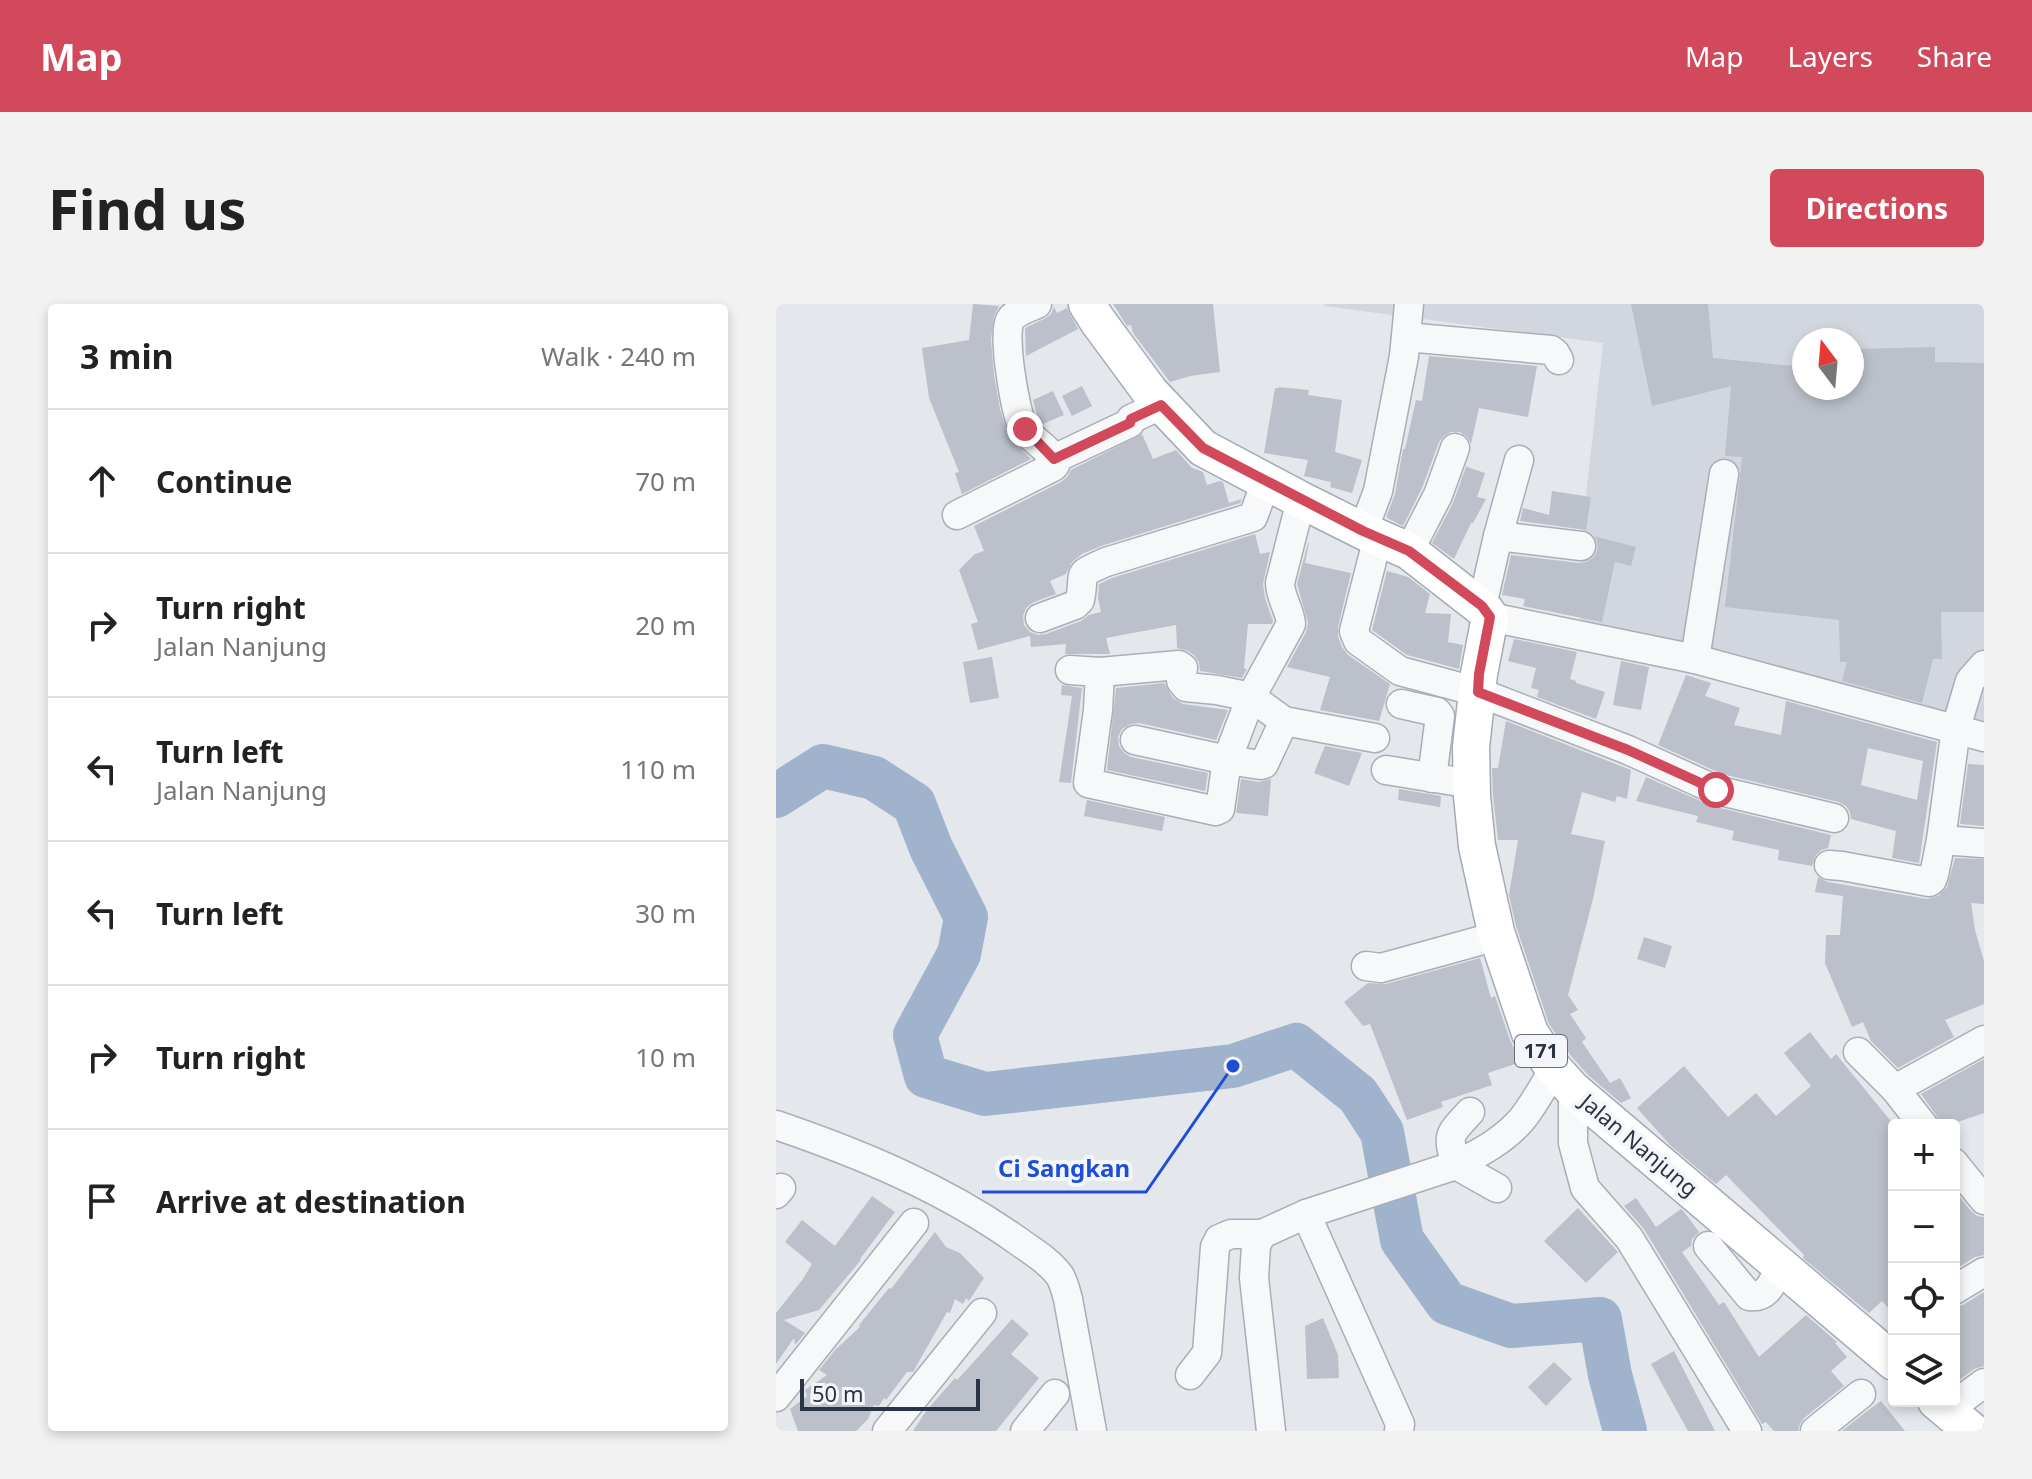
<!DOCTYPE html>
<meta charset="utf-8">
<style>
:root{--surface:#fff;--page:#f2f2f2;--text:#222;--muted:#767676;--line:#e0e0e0;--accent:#d1495b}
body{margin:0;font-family:"Noto Sans",sans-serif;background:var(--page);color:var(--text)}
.controls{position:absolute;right:24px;bottom:24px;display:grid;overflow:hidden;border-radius:8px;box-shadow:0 4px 12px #0003}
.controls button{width:72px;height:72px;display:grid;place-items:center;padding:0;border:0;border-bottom:2px solid var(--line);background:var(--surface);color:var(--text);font:40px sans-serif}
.compass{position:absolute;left:1016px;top:24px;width:72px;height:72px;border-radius:50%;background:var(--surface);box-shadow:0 4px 12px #0003;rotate:344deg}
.scale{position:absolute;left:24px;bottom:20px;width:180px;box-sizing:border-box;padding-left:8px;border:4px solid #2b3445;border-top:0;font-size:22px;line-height:28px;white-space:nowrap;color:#2b3445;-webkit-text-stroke:6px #f4f6f9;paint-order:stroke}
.stop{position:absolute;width:24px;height:24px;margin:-18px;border:6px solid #d1495b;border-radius:50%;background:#fff}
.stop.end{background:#d1495b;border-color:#fff;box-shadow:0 2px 8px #0008}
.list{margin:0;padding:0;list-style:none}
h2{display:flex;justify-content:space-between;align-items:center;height:104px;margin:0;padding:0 32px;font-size:34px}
h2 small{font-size:26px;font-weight:400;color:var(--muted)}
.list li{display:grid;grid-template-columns:52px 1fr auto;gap:24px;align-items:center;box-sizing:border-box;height:144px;padding:0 32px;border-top:2px solid var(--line)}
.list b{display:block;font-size:30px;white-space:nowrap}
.list p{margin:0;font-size:26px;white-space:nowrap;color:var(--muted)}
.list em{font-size:26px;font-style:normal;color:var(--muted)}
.icon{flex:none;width:44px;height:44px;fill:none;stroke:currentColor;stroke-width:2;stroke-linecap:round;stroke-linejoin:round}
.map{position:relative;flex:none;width:1208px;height:1127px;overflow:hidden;border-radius:8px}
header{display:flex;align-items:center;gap:48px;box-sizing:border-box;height:112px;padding:0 40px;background:var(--accent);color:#fff}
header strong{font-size:38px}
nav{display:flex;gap:44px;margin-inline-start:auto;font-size:28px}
.intro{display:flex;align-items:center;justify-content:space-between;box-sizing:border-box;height:192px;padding:0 48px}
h1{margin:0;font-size:56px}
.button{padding:20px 36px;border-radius:8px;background:var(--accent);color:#fff;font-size:28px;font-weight:700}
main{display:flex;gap:48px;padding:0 48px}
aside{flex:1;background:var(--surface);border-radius:8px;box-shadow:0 4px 12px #0003}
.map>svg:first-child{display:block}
</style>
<header>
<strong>Map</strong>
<nav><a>Map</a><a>Layers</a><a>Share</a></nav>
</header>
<div class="intro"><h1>Find us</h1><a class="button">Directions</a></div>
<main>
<aside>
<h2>3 min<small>Walk · 240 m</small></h2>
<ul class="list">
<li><svg class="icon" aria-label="ahead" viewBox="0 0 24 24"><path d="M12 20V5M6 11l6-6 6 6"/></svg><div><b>Continue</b></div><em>70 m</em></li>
<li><svg class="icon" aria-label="right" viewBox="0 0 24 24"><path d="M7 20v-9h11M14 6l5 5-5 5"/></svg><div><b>Turn right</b><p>Jalan Nanjung</p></div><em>20 m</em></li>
<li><svg class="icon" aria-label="left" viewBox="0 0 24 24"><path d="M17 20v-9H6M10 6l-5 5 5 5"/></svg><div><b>Turn left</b><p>Jalan Nanjung</p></div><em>110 m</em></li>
<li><svg class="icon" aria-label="left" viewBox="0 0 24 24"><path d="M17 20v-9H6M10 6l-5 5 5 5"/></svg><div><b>Turn left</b></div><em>30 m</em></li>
<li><svg class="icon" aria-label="right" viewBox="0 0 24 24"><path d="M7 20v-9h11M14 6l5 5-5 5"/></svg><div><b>Turn right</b></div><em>10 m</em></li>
<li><svg class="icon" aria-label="arrive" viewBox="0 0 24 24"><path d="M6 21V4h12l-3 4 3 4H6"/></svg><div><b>Arrive at destination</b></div></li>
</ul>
</aside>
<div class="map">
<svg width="1208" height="1127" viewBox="0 0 1208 1127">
<rect width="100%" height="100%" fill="#e4e7ec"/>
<path fill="#d2d6de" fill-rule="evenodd" d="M548 0H1208V419L804 320 810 192 827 39 549 2ZM1028 36H1076V84H1028Z"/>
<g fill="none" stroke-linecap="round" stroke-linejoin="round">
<polyline stroke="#9fb4cc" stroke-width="44" points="0,492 47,462 98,474 138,500 155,544 190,613 183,650 139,731 150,772 209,790 457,762 520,741 582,791 606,828 626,936 671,999 735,1022 824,1015 834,1071 849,1127"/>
</g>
<g fill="#bbc0ca" fill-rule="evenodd">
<polygon points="197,0 223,2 218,12 215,36 218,71 224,105 233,133 255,155 186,190 179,169 183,168 153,94 146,44 193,36"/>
<polygon points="337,0 437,0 444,68 414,72 394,78 357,29 355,21 351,22"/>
<polygon points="855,0 932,0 937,54 1028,63 1028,84 1076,84 1076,45 1159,43 1159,58 1208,59 1208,308 1165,308 1166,355 1157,355 1146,399 1066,377 1071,358 1064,358 1063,316 949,303 966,153 949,152 955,82 876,102"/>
<polygon points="278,3 281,9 291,4 302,25 250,52 249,24 268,15 275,10"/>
<polygon points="653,52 761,62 752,113 703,104 695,140 691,133 684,128 675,128 668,132 663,138 646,184 627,222 611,214 611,211 619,190 627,145 629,145 640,96 646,97"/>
<polygon points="306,82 316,102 296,112 286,92"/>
<polygon points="502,83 533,86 532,91 566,96 559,148 586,156 576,189 554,183 555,178 528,172 532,156 488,149 499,84 503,84"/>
<polygon points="277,87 288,111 267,120 262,115 257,96"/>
<polygon points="366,130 377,155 400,146 416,164 427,168 431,181 444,177 447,178 453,199 466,195 464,199 325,242 306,250 296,258 290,270 274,277 280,290 258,298 250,304 247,312 248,321 254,328 262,331 270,330 305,317 313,311 325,308 322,294 323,280 336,274 479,230 484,250 494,248 487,280 489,294 497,317 496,320 472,320 468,365 471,365 466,374 424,367 423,358 418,351 412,347 401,344 400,321 330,334 334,350 289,350 290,340 255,343 254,332 202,346 195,320 202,318 183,266 199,250 208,247 198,222 285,178 291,173 295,166"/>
<polygon points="691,160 691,163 709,169 701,193 710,195 697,219 695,219 678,255 656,239 677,199"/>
<polygon points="776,187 815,193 810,226 744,217 747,204 773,211"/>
<polygon points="818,232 860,243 855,262 839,258 826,318 747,302 749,295 726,291 735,251 803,259 811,258 818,253 822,245 821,236"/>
<polygon points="532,239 533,239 529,259 575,269 562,323 562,332 566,343 572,351 614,380 603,417 544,406 554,373 511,363 530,328 532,319 521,280"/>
<polygon points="611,267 632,273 654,290 649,309 675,310 672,338 687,341 683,365 631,351 596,326"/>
<polygon points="738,335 801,348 794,375 800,377 800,379 829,388 820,415 761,393 763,386 755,384 760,364 732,357"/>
<polygon points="216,353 223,394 194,399 187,358"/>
<polygon points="845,357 873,363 865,406 837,401"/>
<path d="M910 371 935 379 929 392 964 404 958 421 1005 431 1010 397 1161 438 1143 559 1116 554 1120 527 1075 515 1074 508 1070 502 1063 498 946 470 882 441ZM1092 444 1147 457 1141 496 1085 481Z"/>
<polygon points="388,379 397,394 407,400 452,406 440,436 363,419 355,420 346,425 342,433 343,442 348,449 355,453 432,469 429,487 331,466 340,384"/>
<polygon points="286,381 306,384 295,479 283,478 296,392 285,391"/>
<polygon points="730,417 855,466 851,495 841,492 839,498 806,488 795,530 829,537 817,595 792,691 802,706 794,710 810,734 806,738 834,779 844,774 855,794 845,799 812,771 795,752 773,720 740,622 733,591 742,536 722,536 717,491 716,464 722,464"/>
<polygon points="549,442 586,449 573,482 538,469"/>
<polygon points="1192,460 1208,461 1208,522 1184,520"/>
<polygon points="870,473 936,502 1055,531 1052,544 1045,546 1040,551 1036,562 1002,556 1003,546 956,536 958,527 920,518 922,512 860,497"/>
<polygon points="465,475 483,478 495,475 492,512 460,509"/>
<polygon points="623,485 665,492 664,503 622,496"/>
<polygon points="311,496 389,513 386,527 308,512"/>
<polygon points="1179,554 1208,555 1208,600 1195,599 1199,626 1208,657 1208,700 1169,716 1178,733 1122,764 1095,737 1087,718 1076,723 1049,659 1050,631 1064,631 1067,592 1039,588 1042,573 1052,578 1151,595 1162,592 1171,583"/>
<polygon points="868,633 896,642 889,664 861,655"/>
<polygon points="704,654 715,694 719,692 734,736 745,758 712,769 716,781 665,798 667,803 631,816 594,720 587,722 568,698 592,679 610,680"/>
<polygon points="1034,728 1055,755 1060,750 1118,821 1118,1010 1106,997 1093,1009 1028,955 1027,953 1028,951 950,871 940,880 895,842 861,804 908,762 952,813 980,789 1000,812 1035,782 1008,749"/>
<polygon points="1208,755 1208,809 1173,821 1164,821 1160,811 1145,790"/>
<polygon points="1178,886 1195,907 1201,912 1208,913 1208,951 1199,953 1178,966"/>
<polygon points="96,892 119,908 84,955 85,956 43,1006 8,1016 29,1029 19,1041 18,1034 0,1060 0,1009 27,975 36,960 9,938 26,916 59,942"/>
<polygon points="860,894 880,923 905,905 909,909 923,928 916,935 915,942 906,948 943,1001 948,998 983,1053 1030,1011 1061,1038 1059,1039 1071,1053 1055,1067 1068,1082 1028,1114 1024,1120 1022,1127 998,1127 990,1118 986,1120 868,925 848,902"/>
<polygon points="802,904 842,948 810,979 768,937"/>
<polygon points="159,928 170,943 184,949 208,974 193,997 190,994 187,1000 179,995 174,1009 171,1008 137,1068 131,1068 110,1096 108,1094 103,1102 98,1101 92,1115 80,1127 22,1127 14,1105 31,1092 29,1086 51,1071 43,1066 59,1046 84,1023 83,1021 113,984 115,985"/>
<polygon points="1208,988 1208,1062 1198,1065 1178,1080 1178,1003 1187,1001"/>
<polygon points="547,1014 562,1051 563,1074 531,1075 529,1022"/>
<polygon points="236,1015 253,1030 235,1050 263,1074 220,1127 137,1127 150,1107 179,1074 181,1076 194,1062"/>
<polygon points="898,1047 939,1127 912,1127 875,1060"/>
<polygon points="778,1058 796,1075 770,1102 752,1083"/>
<polygon points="1105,1097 1129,1127 1066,1127 1091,1107"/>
</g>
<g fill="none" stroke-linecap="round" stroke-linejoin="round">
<defs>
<g id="minor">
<polyline points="630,33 775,46 779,49 783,56"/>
<polyline points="278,155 354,119 355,115 385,101"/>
<path d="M181 211 277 163 279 161C276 144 255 137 247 123 239 108 226 30 234 16 239 8 252 4 261 0"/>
<polyline points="587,227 602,187 628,52 633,0"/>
<polyline points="722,232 743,156"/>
<polyline points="602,233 578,327 582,337 624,367 702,388 852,446 940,486 1058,514"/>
<polyline points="633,247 662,191 679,144"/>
<polyline points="706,302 722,232 805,242"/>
<polyline points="714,313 919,355 1208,433"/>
<path d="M264 314 299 301 304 296C310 266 298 272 330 258L477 213 490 178"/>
<polyline points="919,355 948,170"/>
<polyline points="294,366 324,368 403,361 407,364 405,377 410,383 441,386 475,393 508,417 599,434"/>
<path d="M324 368 322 406 312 479 440 507 444 505 451 456 475 393 515 320C514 306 504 293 504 279L525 196"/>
<polyline points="625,400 661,408 664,412 656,474"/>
<polyline points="359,436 451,456 485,461 488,460 508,417"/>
<polyline points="610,466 696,480"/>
<polyline points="1206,539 1165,536 1180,424 1194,377 1208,361"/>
<polyline points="1053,561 1066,562 1153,578 1156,576 1158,571 1165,536"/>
<polyline points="590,662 605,664 721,632"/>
<polyline points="1082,748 1119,785 1147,821"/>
<polyline points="1119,785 1208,736"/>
<polyline points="797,786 797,839 809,884 853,934 971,1127"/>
<path d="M694 808C672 832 671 830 680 861L721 884"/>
<path d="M0 821C85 850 169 885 242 937 257 948 273 957 284 972 288 979 290 988 292 995L316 1127"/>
<polyline points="1178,859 1208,896"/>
<polyline points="0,890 5,884"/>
<polyline points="530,910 624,1120 623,1127"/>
<path d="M932 942 973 992C992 995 997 977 1005 962"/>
<polyline points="1178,986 1208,968"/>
<polyline points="414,1071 431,1049 439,943 443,935 455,930 486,930"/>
<polyline points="0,1093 138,919"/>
<polyline points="1170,1107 1208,1079"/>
<polyline points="111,1127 206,1009"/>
<polyline points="249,1127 279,1090"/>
<path d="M495 1127 478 974 480 941 486 930 530 910 680 861C704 849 730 835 747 814 759 799 768 781 778 765"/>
<polyline points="1039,1127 1085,1090"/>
</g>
<g id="major">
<polyline points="311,0 321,16 374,88 427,144 525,196 587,227 633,247 710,307 714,313 703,370 695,443 696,492 701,542 720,628 754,729 778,765 797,786 1118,1058"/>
<polyline points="1160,1097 1196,1127"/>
</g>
</defs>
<use href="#minor" stroke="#a9aeb7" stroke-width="31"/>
<use href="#major" stroke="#a3abb8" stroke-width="39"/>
<use href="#minor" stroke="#f7f8fa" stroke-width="28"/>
<use href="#major" stroke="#fff" stroke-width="36"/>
</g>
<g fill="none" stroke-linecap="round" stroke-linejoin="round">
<polyline stroke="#d1495b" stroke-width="10" points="249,125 278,155 354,119 355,115 385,101 427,144 587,227 633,247 706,302 714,313 703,370 702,388 852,446 940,486"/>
</g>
<g text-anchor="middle" stroke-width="8" stroke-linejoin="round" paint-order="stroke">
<rect fill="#f4f6f9" stroke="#676e7b" stroke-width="2" x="739" y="731" width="52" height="32" rx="6"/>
<g font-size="20" font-weight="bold" fill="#2b3445">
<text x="765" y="754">171</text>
</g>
<g font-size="22" fill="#2b3445" stroke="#f4f6f9">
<text transform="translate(863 841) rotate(40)" y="8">Jalan Nanjung</text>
</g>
</g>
<path fill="none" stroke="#1d4ed8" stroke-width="3" d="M457 762L370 888H206"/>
<circle fill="#1d4ed8" stroke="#f4f6f9" stroke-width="3" cx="457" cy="762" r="8"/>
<g font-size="24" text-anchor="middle" font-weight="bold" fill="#1d4ed8" stroke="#f4f6f9" stroke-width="8" stroke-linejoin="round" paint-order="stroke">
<text x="288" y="873">Ci Sangkan</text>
</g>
</svg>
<div class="controls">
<button>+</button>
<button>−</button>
<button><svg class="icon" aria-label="locate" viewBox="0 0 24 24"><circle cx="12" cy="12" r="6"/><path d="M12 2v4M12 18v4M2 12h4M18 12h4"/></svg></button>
<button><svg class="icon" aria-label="layers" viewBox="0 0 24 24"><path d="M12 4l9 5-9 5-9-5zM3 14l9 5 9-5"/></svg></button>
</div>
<svg class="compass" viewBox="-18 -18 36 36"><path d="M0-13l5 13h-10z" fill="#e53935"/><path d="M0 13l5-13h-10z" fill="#767676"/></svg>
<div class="scale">50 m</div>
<div class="stop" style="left:940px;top:486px"></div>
<div class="stop end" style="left:249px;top:125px"></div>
</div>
</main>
